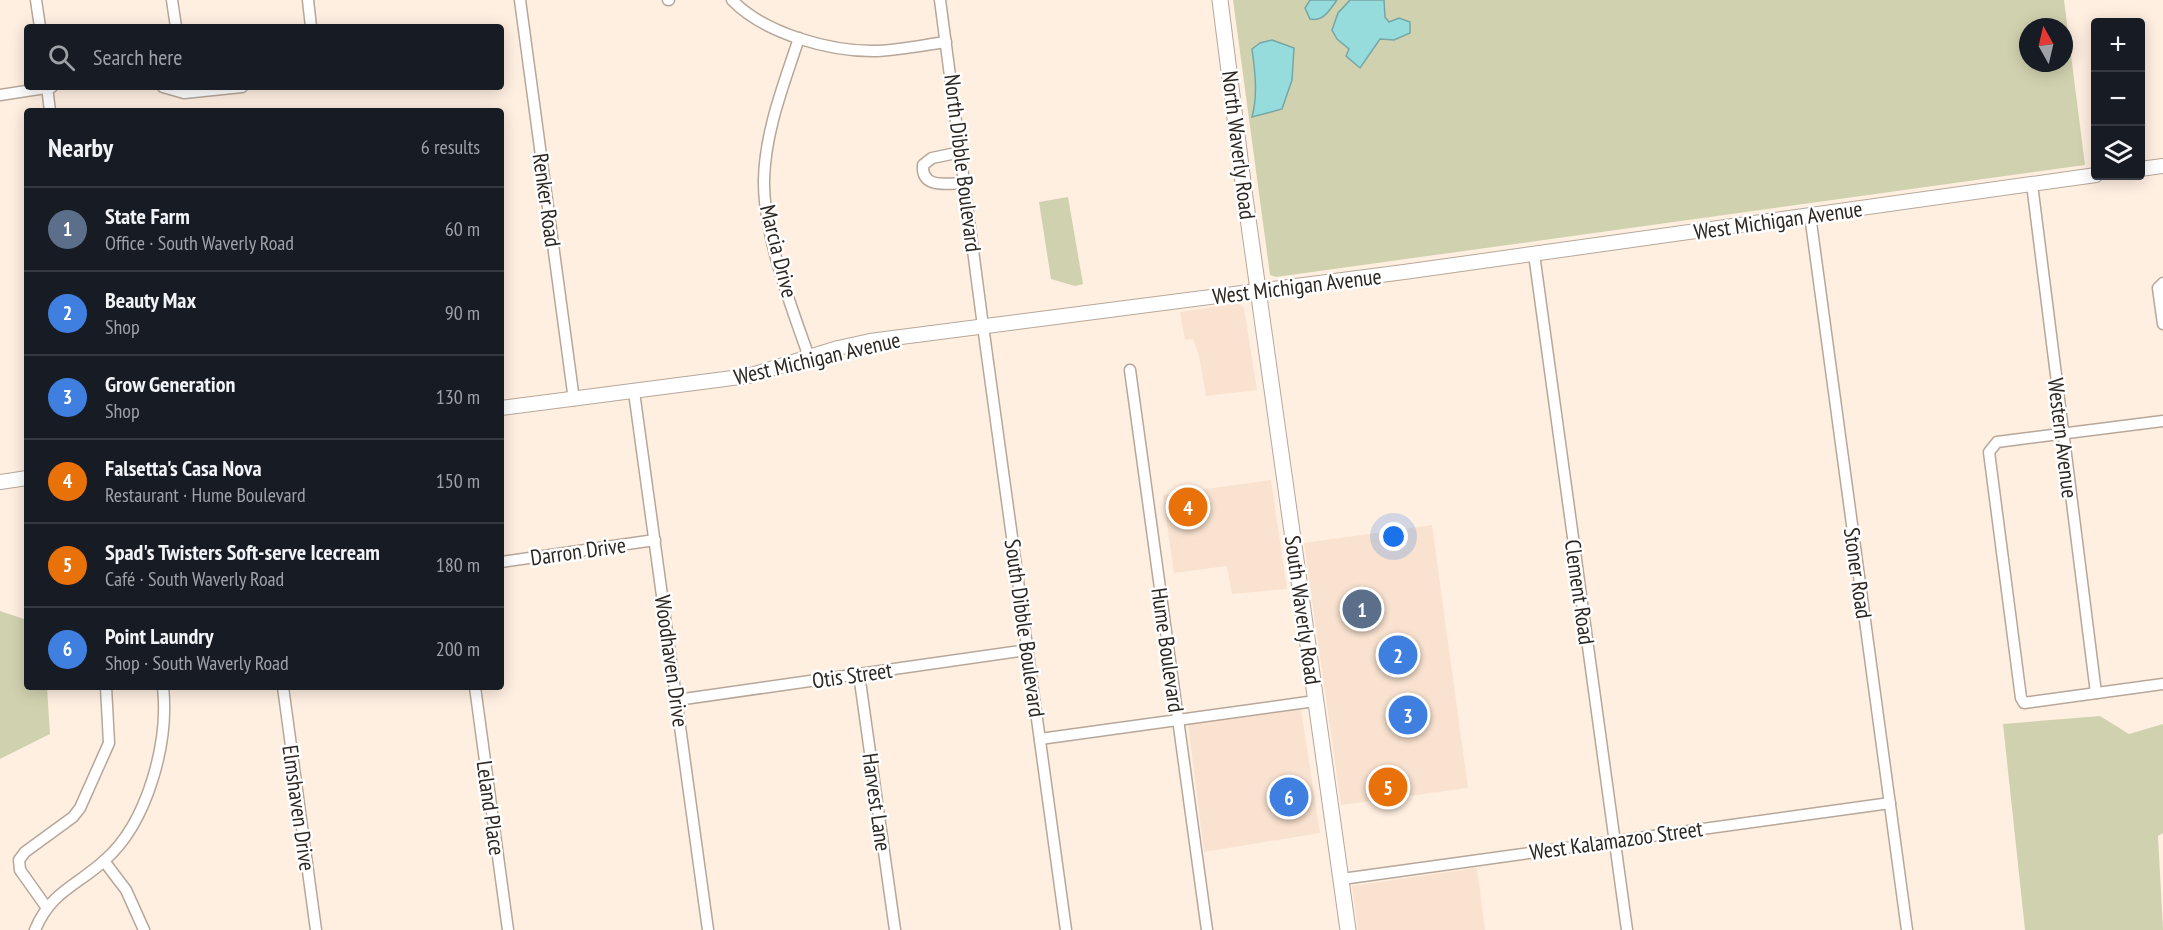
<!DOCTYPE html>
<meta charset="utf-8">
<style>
:root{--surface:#171b24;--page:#20242c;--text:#f1f3f6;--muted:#9ea1a6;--line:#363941;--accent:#d59cc0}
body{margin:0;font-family:"PT Sans Narrow",sans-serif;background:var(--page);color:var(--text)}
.controls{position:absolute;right:18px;top:18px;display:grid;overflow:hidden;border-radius:6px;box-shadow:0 3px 15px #0003}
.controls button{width:54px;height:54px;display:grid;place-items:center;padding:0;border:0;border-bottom:2px solid var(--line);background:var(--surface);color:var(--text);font:30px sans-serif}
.compass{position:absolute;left:2019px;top:18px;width:54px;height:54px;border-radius:50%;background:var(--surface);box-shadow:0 3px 15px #0003;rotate:352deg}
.you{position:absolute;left:1394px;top:537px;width:21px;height:21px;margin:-15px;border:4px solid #fff;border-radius:50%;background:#1a73e8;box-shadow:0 0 0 9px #1a73e833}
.badge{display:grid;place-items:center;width:39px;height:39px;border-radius:50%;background:var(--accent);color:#fff;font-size:20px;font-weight:700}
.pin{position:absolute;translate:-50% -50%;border:3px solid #fff;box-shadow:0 2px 6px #0006}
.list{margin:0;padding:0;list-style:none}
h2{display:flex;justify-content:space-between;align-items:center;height:78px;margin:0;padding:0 24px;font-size:26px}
h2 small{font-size:20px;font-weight:400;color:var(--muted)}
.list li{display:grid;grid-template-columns:39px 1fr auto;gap:18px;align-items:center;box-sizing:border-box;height:84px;padding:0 24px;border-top:2px solid var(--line)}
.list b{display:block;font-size:22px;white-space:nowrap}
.list p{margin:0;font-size:20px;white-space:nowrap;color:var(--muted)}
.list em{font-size:20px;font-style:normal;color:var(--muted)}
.icon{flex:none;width:33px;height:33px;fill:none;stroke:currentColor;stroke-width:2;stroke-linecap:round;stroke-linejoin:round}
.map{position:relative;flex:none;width:2163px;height:930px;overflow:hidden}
.search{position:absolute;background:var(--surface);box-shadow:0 3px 15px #0003;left:24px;top:24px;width:480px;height:66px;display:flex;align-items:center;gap:15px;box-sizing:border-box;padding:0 21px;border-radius:6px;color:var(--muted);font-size:22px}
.panel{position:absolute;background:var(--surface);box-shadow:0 3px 15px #0003;left:24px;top:108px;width:480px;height:582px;border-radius:6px}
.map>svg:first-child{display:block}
</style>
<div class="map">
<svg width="2163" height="930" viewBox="0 0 2163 930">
<rect width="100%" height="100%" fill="#ffefe1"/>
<g fill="#f9e2cf">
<polygon points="1239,303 1244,308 1257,390 1206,396 1199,356 1193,339 1185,340 1180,312"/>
<polygon points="1271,480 1287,589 1232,594 1227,566 1174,573 1163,495"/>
<polygon points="1432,525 1468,788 1341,805 1304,543"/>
<polygon points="1301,709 1320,833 1204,852 1188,723"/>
<polygon points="1477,868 1485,930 1358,930 1352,886"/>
</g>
<g fill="#d0d2af" fill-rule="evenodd">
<path d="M1233 0H2064L2085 165 1276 277 1270 275ZM2028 27H2064V63H2028Z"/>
<polygon points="1068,197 1083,284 1075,286 1051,279 1039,202"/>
<polygon points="0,611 27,620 27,687 47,687 50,734 0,759"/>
<polygon points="2100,716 2129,734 2163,724 2163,833 2158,836 2163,930 2025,930 2003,724"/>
</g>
<g fill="#96dcdd" stroke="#76a6a5" stroke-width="1.5">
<path d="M1310 0H1337C1330 9 1324 22 1310 19L1305 8Z"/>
<polygon points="1350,0 1384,0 1385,17 1389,22 1399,18 1410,22 1410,33 1394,40 1380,39 1360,68 1346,56 1349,49 1337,39 1332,30 1338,13"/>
<path d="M1272 40 1294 48 1292 80 1282 109 1252 117C1258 95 1255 71 1252 49L1260 43Z"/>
</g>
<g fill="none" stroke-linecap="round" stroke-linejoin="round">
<defs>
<g id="minor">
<polyline points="36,0 40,27"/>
<polyline points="172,0 176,27"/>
<polyline points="308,0 311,27"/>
<polyline points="520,0 574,400"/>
<polyline points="668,0 669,0"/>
<path d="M732 0C765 34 831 52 877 51 900 50 924 45 946 42"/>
<polyline points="940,0 983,326 1066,930"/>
<path d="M799 38C784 84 765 131 764 180 763 234 791 306 809 357"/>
<polyline points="47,87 50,111"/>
<polyline points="163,87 184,93 242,87"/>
<polyline points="0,95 52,87"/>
<path d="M961 152 932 158 923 165C921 190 949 183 965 183"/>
<polyline points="2032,184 2096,693"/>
<polyline points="1810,215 1907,930"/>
<polyline points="1534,254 1627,930"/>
<polyline points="2163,283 2158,288 2163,324"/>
<polyline points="1130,370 1207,930"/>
<polyline points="634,392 708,930"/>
<polyline points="2163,421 1997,442 1989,452 2021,698 2024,703 2163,684"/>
<polyline points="501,562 655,540"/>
<polyline points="859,674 895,930"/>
<polyline points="283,687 316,930"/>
<polyline points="475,687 508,930"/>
<polyline points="677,700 1027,650"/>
<polyline points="1040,739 1315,701"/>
<polyline points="104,861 126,890 144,930"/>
<polyline points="1342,879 1890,803"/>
<polyline points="47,908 20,870 19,860 25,852 73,817 80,808 109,743 106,687"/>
<path d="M35 930C51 891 77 886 105 860 148 822 169 742 163 687"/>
</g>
<g id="tertiary">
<polyline points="2140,169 2163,166"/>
<polyline points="501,408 748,376 838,348 870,341 1404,272 2096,175"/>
<polyline points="0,482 27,478"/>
</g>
<polyline id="secondary" points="1220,0 1244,190 1348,930"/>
</defs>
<use href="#minor" stroke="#b6a79a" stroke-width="13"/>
<use href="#tertiary" stroke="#b6a79a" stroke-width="16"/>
<use href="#secondary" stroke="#b6a79a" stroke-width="17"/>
<use href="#minor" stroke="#fff" stroke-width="10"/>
<use href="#tertiary" stroke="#fff" stroke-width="14"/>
<use href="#secondary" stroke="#fff" stroke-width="15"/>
</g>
<g text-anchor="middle" stroke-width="5" stroke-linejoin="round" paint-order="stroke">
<g font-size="22" fill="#2d2722" stroke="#fff">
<text transform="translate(1239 145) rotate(83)" y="8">North Waverly Road</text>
<text transform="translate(963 163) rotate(83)" y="8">North Dibble Boulevard</text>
<text transform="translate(547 200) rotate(82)" y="8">Renker Road</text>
<text transform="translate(1778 220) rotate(-8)" y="8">West Michigan Avenue</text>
<text transform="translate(779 251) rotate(76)" y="8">Marcia Drive</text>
<text transform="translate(1297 286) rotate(-7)" y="8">West Michigan Avenue</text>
<text transform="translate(817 358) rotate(-13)" y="8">West Michigan Avenue</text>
<text transform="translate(2063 438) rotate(83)" y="8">Western Avenue</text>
<text transform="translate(578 551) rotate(-8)" y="8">Darron Drive</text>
<text transform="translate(1858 573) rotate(82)" y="8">Stoner Road</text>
<text transform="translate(1580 592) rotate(82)" y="8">Clement Road</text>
<text transform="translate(1303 610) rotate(82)" y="8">South Waverly Road</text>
<text transform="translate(1025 628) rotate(82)" y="8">South Dibble Boulevard</text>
<text transform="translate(1168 650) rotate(82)" y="8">Hume Boulevard</text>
<text transform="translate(672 661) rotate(82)" y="8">Woodhaven Drive</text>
<text transform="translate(852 675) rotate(-8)" y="8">Otis Street</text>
<text transform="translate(877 802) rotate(82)" y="8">Harvest Lane</text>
<text transform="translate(299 808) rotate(82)" y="8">Elmshaven Drive</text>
<text transform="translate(491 808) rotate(82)" y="8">Leland Place</text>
<text transform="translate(1616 840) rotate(-8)" y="8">West Kalamazoo Street</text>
</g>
</g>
</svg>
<div class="controls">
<button>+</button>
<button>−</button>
<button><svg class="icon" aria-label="layers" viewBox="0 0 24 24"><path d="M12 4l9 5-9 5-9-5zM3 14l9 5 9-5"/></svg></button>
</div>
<svg class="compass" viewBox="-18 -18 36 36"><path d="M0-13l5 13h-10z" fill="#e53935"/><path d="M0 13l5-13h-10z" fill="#9ea1a6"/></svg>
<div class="you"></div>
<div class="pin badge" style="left:1362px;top:609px;background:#5c6f8a">1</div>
<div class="pin badge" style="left:1398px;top:655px;background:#3f7fe0">2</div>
<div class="pin badge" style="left:1408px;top:715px;background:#3f7fe0">3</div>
<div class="pin badge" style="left:1188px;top:507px;background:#e8710a">4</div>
<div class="pin badge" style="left:1388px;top:787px;background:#e8710a">5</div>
<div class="pin badge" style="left:1289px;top:797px;background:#3f7fe0">6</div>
<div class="search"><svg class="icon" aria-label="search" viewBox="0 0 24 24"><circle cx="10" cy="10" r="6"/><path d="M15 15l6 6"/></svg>Search here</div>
<section class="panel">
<h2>Nearby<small>6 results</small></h2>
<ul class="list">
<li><span class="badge" style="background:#5c6f8a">1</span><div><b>State Farm</b><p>Office · South Waverly Road</p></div><em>60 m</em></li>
<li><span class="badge" style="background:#3f7fe0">2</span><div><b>Beauty Max</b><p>Shop</p></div><em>90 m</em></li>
<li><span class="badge" style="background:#3f7fe0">3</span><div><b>Grow Generation</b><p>Shop</p></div><em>130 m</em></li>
<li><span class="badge" style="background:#e8710a">4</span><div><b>Falsetta's Casa Nova</b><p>Restaurant · Hume Boulevard</p></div><em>150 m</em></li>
<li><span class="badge" style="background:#e8710a">5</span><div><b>Spad's Twisters Soft-serve Icecream</b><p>Café · South Waverly Road</p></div><em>180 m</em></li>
<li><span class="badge" style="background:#3f7fe0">6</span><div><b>Point Laundry</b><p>Shop · South Waverly Road</p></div><em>200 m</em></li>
</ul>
</section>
</div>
